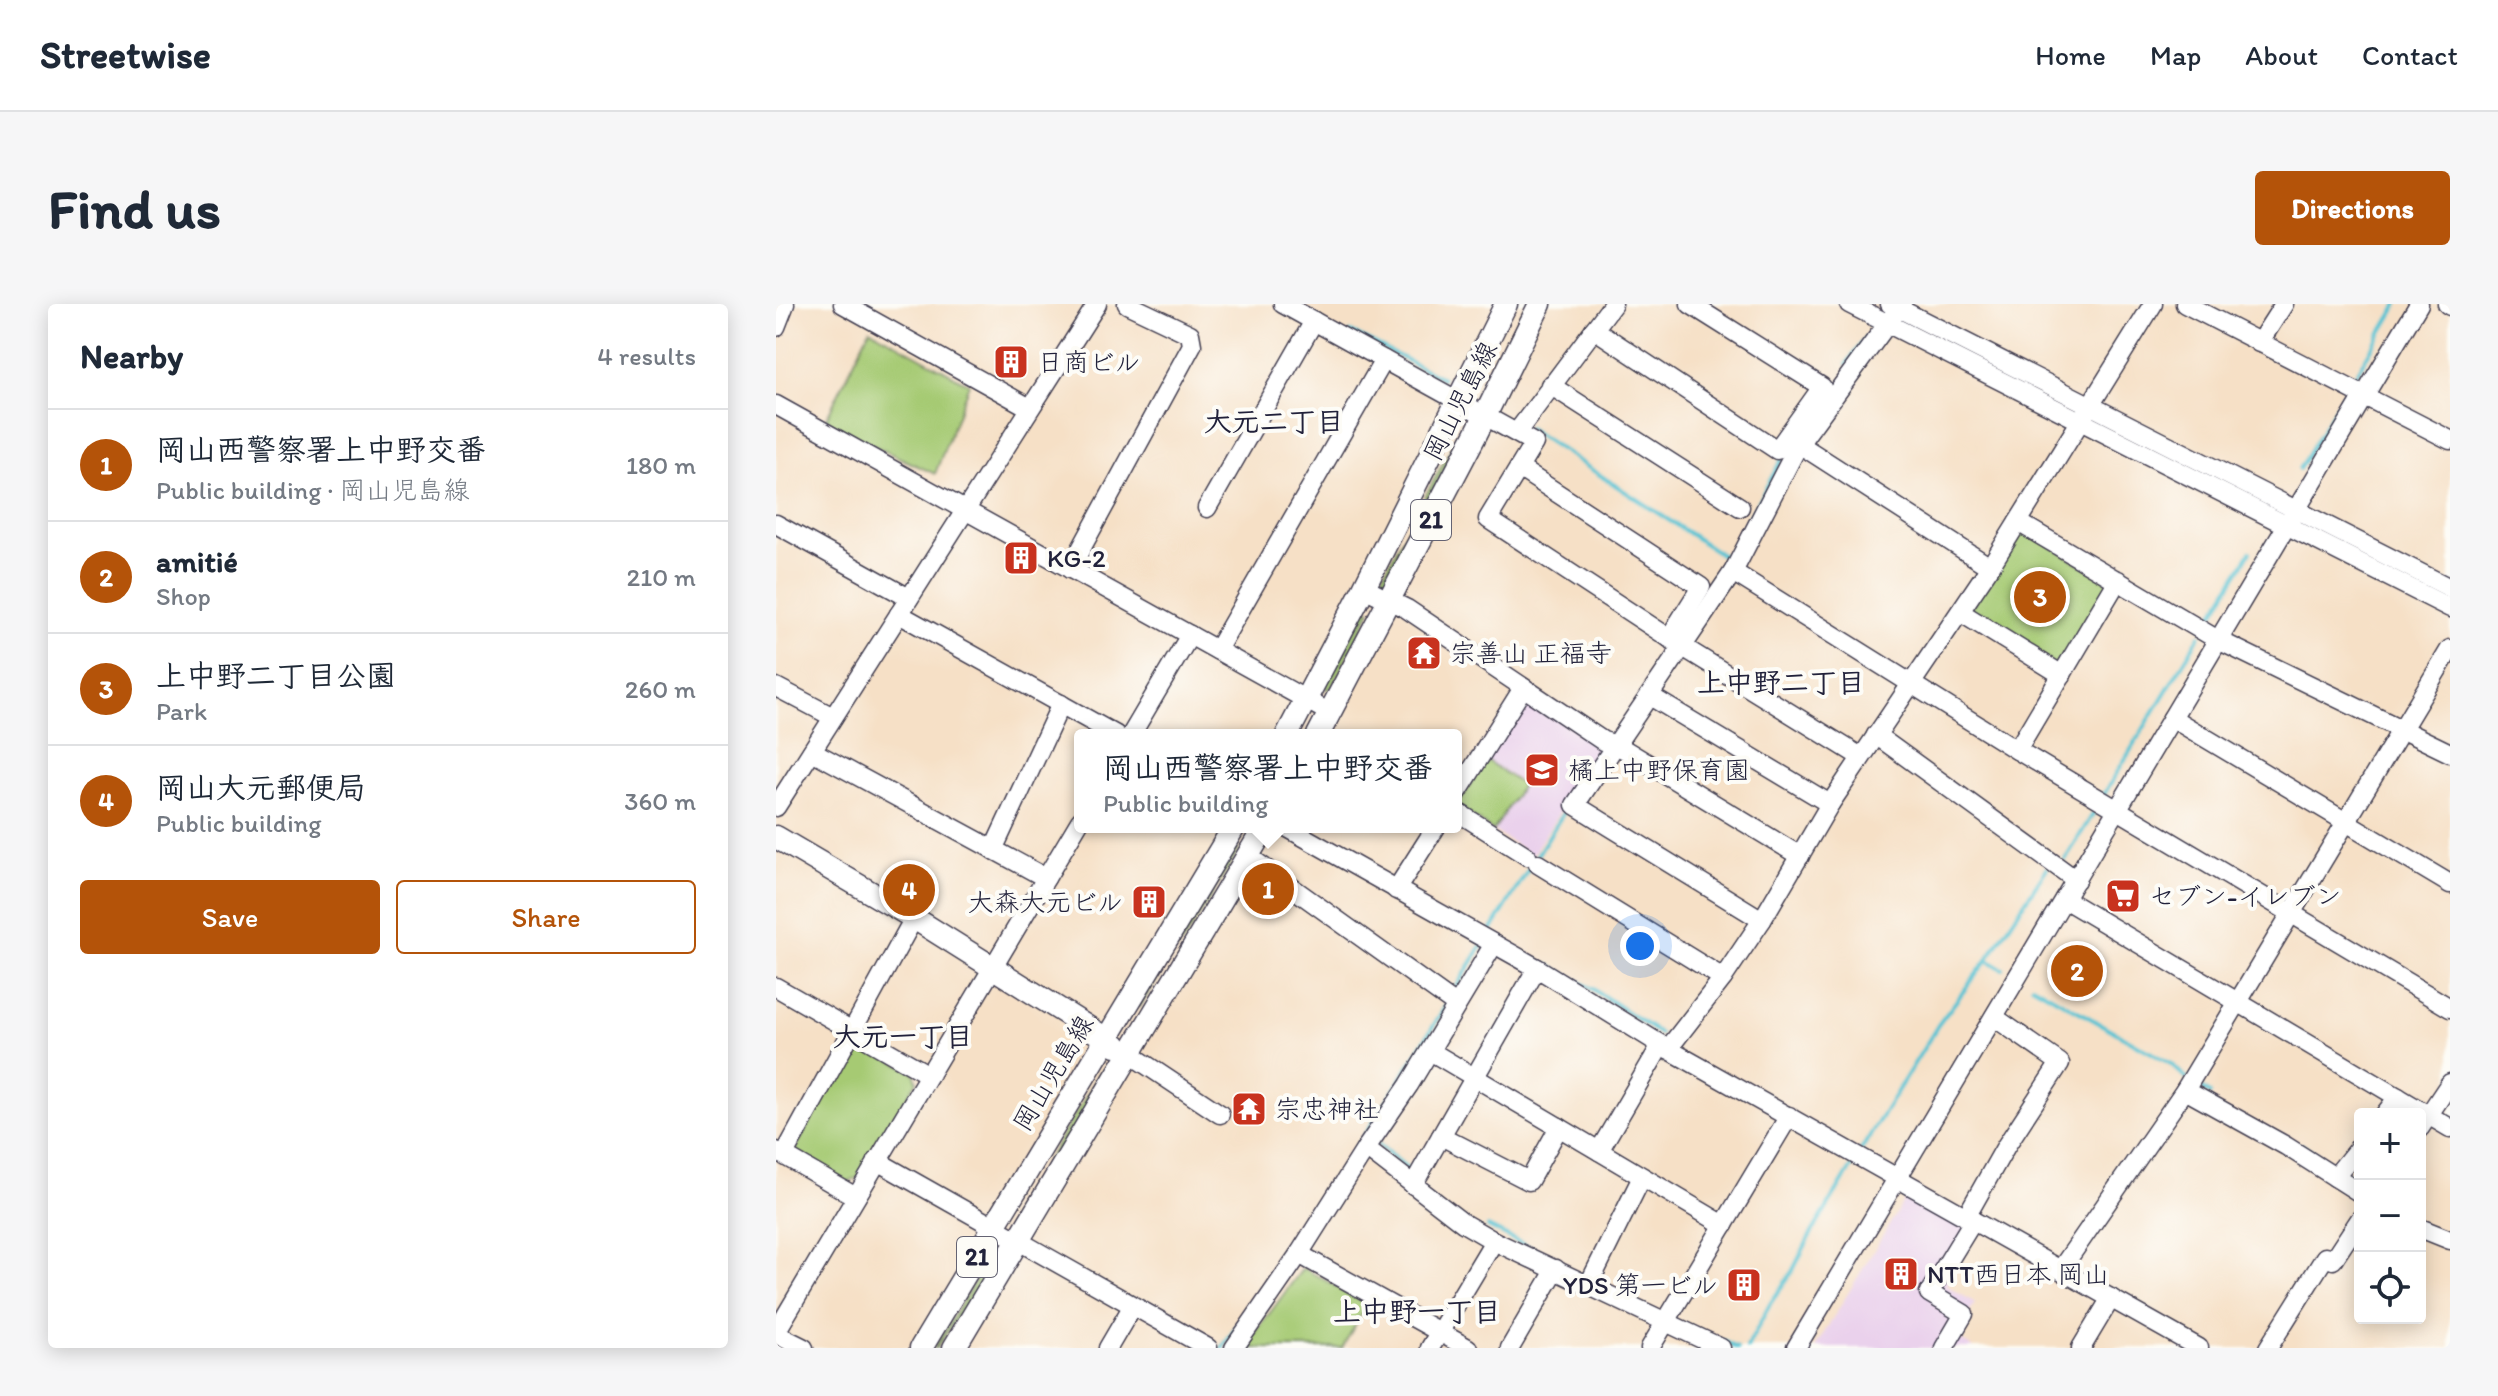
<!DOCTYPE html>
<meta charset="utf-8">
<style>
:root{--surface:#fff;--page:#f6f6f7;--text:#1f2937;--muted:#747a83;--line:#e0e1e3;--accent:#b45309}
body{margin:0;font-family:Itim,"Klee One",sans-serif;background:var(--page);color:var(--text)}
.controls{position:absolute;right:24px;bottom:24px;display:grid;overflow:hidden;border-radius:8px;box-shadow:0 4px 20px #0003}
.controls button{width:72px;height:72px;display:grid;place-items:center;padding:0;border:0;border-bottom:2px solid var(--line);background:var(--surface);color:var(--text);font:40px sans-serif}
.you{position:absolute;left:864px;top:642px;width:28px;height:28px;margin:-20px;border:6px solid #fff;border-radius:50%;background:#1a73e8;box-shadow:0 0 0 12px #1a73e833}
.badge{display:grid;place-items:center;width:52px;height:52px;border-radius:50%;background:var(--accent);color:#fff;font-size:26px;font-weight:700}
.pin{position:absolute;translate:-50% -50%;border:4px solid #fff;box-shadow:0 2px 8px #0006}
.popup{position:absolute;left:298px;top:425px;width:388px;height:104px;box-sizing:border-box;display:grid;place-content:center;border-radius:8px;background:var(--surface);filter:drop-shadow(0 2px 6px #0005);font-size:26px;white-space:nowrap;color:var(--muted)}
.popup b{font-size:30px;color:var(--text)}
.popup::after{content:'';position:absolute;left:50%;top:100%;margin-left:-16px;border:16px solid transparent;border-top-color:var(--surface)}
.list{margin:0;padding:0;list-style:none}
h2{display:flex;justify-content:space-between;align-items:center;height:104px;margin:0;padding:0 32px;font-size:34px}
h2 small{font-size:26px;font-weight:400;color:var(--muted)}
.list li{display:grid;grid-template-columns:52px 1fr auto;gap:24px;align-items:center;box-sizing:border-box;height:112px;padding:0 32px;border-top:2px solid var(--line)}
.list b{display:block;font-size:30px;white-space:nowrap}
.list p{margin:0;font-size:26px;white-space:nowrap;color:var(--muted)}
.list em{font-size:26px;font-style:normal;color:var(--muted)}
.actions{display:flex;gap:16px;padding:24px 32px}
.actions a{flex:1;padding:18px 0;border:2px solid var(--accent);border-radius:8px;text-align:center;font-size:28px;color:var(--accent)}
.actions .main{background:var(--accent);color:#fff}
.icon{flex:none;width:44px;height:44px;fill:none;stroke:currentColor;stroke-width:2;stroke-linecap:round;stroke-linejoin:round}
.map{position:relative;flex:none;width:1674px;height:1044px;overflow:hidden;border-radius:8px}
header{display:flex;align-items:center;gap:48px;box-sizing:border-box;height:112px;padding:0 40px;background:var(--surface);border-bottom:2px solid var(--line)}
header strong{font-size:38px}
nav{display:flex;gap:44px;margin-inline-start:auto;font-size:28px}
.intro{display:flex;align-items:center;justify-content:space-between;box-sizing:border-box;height:192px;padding:0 48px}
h1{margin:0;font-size:56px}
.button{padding:20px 36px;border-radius:8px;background:var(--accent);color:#fff;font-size:28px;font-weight:700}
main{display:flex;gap:48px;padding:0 48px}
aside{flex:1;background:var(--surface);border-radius:8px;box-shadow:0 4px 20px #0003}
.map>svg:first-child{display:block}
</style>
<header>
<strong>Streetwise</strong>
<nav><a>Home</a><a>Map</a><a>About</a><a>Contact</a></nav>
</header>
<div class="intro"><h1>Find us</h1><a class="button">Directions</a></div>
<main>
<aside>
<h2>Nearby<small>4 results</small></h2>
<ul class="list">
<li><span class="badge">1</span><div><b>岡山西警察署上中野交番</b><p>Public building · 岡山児島線</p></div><em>180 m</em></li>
<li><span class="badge">2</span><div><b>amitié</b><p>Shop</p></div><em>210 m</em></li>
<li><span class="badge">3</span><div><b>上中野二丁目公園</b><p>Park</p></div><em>260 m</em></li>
<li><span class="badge">4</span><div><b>岡山大元郵便局</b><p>Public building</p></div><em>360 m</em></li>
</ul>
<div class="actions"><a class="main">Save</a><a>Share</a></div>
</aside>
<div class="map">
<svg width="1674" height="1044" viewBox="0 0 1674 1044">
<rect width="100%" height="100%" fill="#fdfcf7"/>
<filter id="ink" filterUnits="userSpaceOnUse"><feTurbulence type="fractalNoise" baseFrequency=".0125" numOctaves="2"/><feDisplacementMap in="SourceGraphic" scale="16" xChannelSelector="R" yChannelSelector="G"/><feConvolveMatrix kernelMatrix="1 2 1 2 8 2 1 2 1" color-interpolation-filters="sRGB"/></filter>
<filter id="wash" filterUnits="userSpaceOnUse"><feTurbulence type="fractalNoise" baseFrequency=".006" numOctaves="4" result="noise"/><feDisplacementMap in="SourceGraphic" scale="32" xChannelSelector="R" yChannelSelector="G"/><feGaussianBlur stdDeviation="1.8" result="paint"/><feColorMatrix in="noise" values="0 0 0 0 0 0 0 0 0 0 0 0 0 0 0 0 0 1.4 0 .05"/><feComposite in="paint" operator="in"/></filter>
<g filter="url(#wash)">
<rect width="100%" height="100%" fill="#f6e0c6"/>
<g fill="#ead1ec">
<polygon points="753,396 825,444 756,551 718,527 747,480 710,455 747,397"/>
<polygon points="1132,890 1201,928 1170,981 1199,999 1179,1032 1198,1044 1039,1044"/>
</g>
<g fill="#a6ca73" stroke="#647657" stroke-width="2">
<polygon points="94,25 193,80 159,170 48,119"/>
<path d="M683 128 686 130 610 278H607L605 275C630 225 658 178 683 128Z"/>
<polygon points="1243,223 1336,279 1284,365 1192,308"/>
<polygon points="590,304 595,306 555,384 551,386 549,382"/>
<polygon points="710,456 746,481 717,527 681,501"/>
<polygon points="460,544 463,546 408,637 393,655 364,703 361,702"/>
<polygon points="81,737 138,768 141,777 82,874 72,878 18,848 76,738"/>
<polygon points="324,769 329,772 244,912 239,913 239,909"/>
<path d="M218 946 222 951C203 983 181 1012 161 1044H158Z"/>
<polygon points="527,964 591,1000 566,1044 468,1044"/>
</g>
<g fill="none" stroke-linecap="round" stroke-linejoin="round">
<g stroke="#58c3d3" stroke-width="4">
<polyline points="575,28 666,74"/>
<polyline points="1071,60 1090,33"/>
<polyline points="1576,77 1622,0"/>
<polyline points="752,124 952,255"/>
<polyline points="1523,165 1569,88"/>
<polyline points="932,289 1007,153"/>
<polyline points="1430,321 1474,248"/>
<polyline points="1327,492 1424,331"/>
<polyline points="760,553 793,500"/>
<polyline points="1289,556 1323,500"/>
<polyline points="712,632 755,561"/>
<polyline points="1211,656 1271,564"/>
<polyline points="772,661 817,685 884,730"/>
<polyline points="1256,681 1395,760 1411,775"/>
<polyline points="676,690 707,640"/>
<polyline points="1418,779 1434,790"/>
<polyline points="602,840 637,869"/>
<polyline points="1526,841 1559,862"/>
<polyline points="1085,846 1162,721 1211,656 1227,665"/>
<polyline points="1570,869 1584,878"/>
<polyline points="712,923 765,949"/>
<polyline points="949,1038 961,1044"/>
<polyline points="446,1044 514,946 623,778 670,701"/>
<polyline points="971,1044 994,1000 1017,966 1034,932 1078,859"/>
</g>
</g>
</g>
<g filter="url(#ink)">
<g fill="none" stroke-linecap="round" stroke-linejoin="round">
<defs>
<g id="minor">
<polyline points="67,0 254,104"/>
<polyline points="507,0 758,139 712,215 907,343 1085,453"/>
<polyline points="1073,0 1674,304"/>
<polyline points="1114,0 1674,284"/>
<polyline points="1409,0 1674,136"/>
<polyline points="1671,0 1674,2"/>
<polyline points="0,23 9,0"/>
<polyline points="818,25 1001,146 1046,83 914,0"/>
<polyline points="1483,39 1508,0"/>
<polyline points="774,81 964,203"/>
<polyline points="0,101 554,409"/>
<polyline points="741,128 837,0"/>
<polyline points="1023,140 1214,263"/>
<polyline points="743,164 925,283 893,334"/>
<polyline points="431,204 538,17"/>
<polyline points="1242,218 1442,336 1674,449"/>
<polyline points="0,220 133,294"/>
<polyline points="294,265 416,41 414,30 351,0"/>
<polyline points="957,268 1241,446 1674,704"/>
<polyline points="588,284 631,305 827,437 841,441 1024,552"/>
<polyline points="1184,308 1286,371"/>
<polyline points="123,310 340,431"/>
<polyline points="441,346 608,56"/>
<polyline points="0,383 57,413"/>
<polyline points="874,392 1054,500"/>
<polyline points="1396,414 1674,580"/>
<polyline points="355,431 414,331"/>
<polyline points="1100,431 1300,576"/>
<polyline points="1241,446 1342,276"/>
<polyline points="36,447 270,574"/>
<polyline points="680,491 747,384"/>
<polyline points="0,503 321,0"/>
<polyline points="680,507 751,552"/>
<polyline points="510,523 761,664 892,745 1423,1044"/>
<polyline points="217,546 285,400"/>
<polyline points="472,552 680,701"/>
<polyline points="762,560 947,674"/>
<polyline points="620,586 660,523"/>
<polyline points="1288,595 1674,824"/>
<polyline points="986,616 799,501 957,268 1023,140 1126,0"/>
<polyline points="0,683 153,771"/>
<polyline points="892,745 947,674 986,616 1054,500 1214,263 1377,0"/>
<polyline points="654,747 948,921"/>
<polyline points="354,750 444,810"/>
<polyline points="1409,786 1510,842 1584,889"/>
<polyline points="1609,810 1622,793"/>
<polyline points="1644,824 1674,779"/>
<polyline points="665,832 753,877 783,823"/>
<polyline points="590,844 687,919 718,937 945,1044"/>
<polyline points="0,847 80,893"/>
<polyline points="823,847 885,741"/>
<polyline points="8,851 138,614"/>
<polyline points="101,857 432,1044"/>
<polyline points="1559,873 1584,842"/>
<polyline points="637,881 761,664"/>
<polyline points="1190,913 1230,842 1284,759 1218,713"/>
<polyline points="1644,924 1674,936"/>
<polyline points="523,950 692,1044"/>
<polyline points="1285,965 1409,786 1674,345"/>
<polyline points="813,980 866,873"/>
<polyline points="0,1028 304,517"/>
<polyline points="0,1030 28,1044"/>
<polyline points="332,1044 356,1003"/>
<polyline points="458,1044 523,950 590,844 633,781 718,640"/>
<polyline points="654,1044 718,937"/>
<polyline points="734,1044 780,965"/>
<polyline points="874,1044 1013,812"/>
<polyline points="1020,1044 1643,0"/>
<polyline points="1168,1044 1188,1010 1153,989 1197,917"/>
<polyline points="1305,1044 1335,994"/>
<polyline points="1492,1044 1549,953 1557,956 1584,915"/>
</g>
<g id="major">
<polyline points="511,431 588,284 730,0"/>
<polyline points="542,431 700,130 764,0"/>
<polyline points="0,533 138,614 340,741"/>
<polyline points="145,1044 458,523"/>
<polyline points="178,1044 489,523"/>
</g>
</defs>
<use href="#minor" stroke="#423e50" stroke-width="21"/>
<use href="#major" stroke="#423e50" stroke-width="25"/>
<use href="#minor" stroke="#fff" stroke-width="18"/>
<use href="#major" stroke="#fff" stroke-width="22"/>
</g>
</g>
<defs>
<symbol id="building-square" viewBox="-11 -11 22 22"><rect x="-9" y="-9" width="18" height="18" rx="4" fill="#c8321e" stroke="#fdfcf7"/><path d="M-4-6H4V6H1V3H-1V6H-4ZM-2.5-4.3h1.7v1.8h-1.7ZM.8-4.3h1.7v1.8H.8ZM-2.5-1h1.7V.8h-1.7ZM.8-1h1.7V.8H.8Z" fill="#fff"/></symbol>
<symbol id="temple-square" viewBox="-11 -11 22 22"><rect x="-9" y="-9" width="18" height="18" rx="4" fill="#c8321e" stroke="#fdfcf7"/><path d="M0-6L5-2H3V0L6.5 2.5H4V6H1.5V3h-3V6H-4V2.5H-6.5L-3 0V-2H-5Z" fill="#fff"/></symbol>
<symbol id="school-square" viewBox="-11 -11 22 22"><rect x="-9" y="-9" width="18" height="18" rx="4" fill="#c8321e" stroke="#fdfcf7"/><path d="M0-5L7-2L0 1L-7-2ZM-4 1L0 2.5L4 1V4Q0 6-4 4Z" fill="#fff"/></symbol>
<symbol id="supermarket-square" viewBox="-11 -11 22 22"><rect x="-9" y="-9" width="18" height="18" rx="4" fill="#c8321e" stroke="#fdfcf7"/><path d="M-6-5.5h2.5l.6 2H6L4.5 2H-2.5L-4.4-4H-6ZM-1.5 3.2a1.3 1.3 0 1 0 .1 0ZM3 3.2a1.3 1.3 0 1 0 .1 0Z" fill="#fff"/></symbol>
</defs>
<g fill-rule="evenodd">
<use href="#building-square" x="215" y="38" width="40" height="40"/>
<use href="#building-square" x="225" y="234" width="40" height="40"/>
<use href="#temple-square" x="628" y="329" width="40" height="40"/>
<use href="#school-square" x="746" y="446" width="40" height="40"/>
<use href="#supermarket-square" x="1327" y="572" width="40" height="40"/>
<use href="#building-square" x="353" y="578" width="40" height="40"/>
<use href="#temple-square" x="453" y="785" width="40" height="40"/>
<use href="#building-square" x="1105" y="950" width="40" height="40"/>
<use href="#building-square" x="948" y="961" width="40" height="40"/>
</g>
<g text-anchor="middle" stroke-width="8" stroke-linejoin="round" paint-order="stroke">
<g fill="#fdfcf7" stroke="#646373" stroke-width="2">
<rect x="635" y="196" width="40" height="40" rx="6"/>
<rect x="181" y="933" width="40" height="40" rx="6"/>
</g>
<g font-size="24" font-weight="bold" fill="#22223b">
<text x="655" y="224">21</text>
<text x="201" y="961">21</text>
</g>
<g font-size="26" fill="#22223b" stroke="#fdfcf7" text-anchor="start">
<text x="261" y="67">日商ビル</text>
<text x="271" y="263">KG-2</text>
<text x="674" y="358">宗善山 正福寺</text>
<text x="792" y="475">橘上中野保育園</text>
<text x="1373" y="601">セブン-イレブン</text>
<text x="347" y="607" text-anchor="end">大森大元ビル</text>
<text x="499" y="814">宗忠神社</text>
<text x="1151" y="979">NTT西日本 岡山</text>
<text x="942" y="990" text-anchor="end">YDS 第一ビル</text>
</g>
<g font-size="26" fill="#22223b" stroke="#fdfcf7">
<text transform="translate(684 97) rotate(-63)" y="9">岡山児島線</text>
<text transform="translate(277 769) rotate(-59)" y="9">岡山児島線</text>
</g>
<g font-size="28" font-weight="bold" fill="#22223b" stroke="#fdfcf7">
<text x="498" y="127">大元二丁目</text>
<text x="1005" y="388">上中野二丁目</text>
<text x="127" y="742">大元一丁目</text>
<text x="641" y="1017">上中野一丁目</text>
</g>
</g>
</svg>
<div class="controls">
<button>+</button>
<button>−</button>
<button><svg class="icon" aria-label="locate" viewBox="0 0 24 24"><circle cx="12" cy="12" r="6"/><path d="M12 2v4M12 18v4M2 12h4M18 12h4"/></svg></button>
</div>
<div class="you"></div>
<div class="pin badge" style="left:492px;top:585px">1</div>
<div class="popup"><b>岡山西警察署上中野交番</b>Public building</div>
<div class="pin badge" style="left:1301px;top:667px">2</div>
<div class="pin badge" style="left:1264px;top:293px">3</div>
<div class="pin badge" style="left:133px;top:586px">4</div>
</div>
</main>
